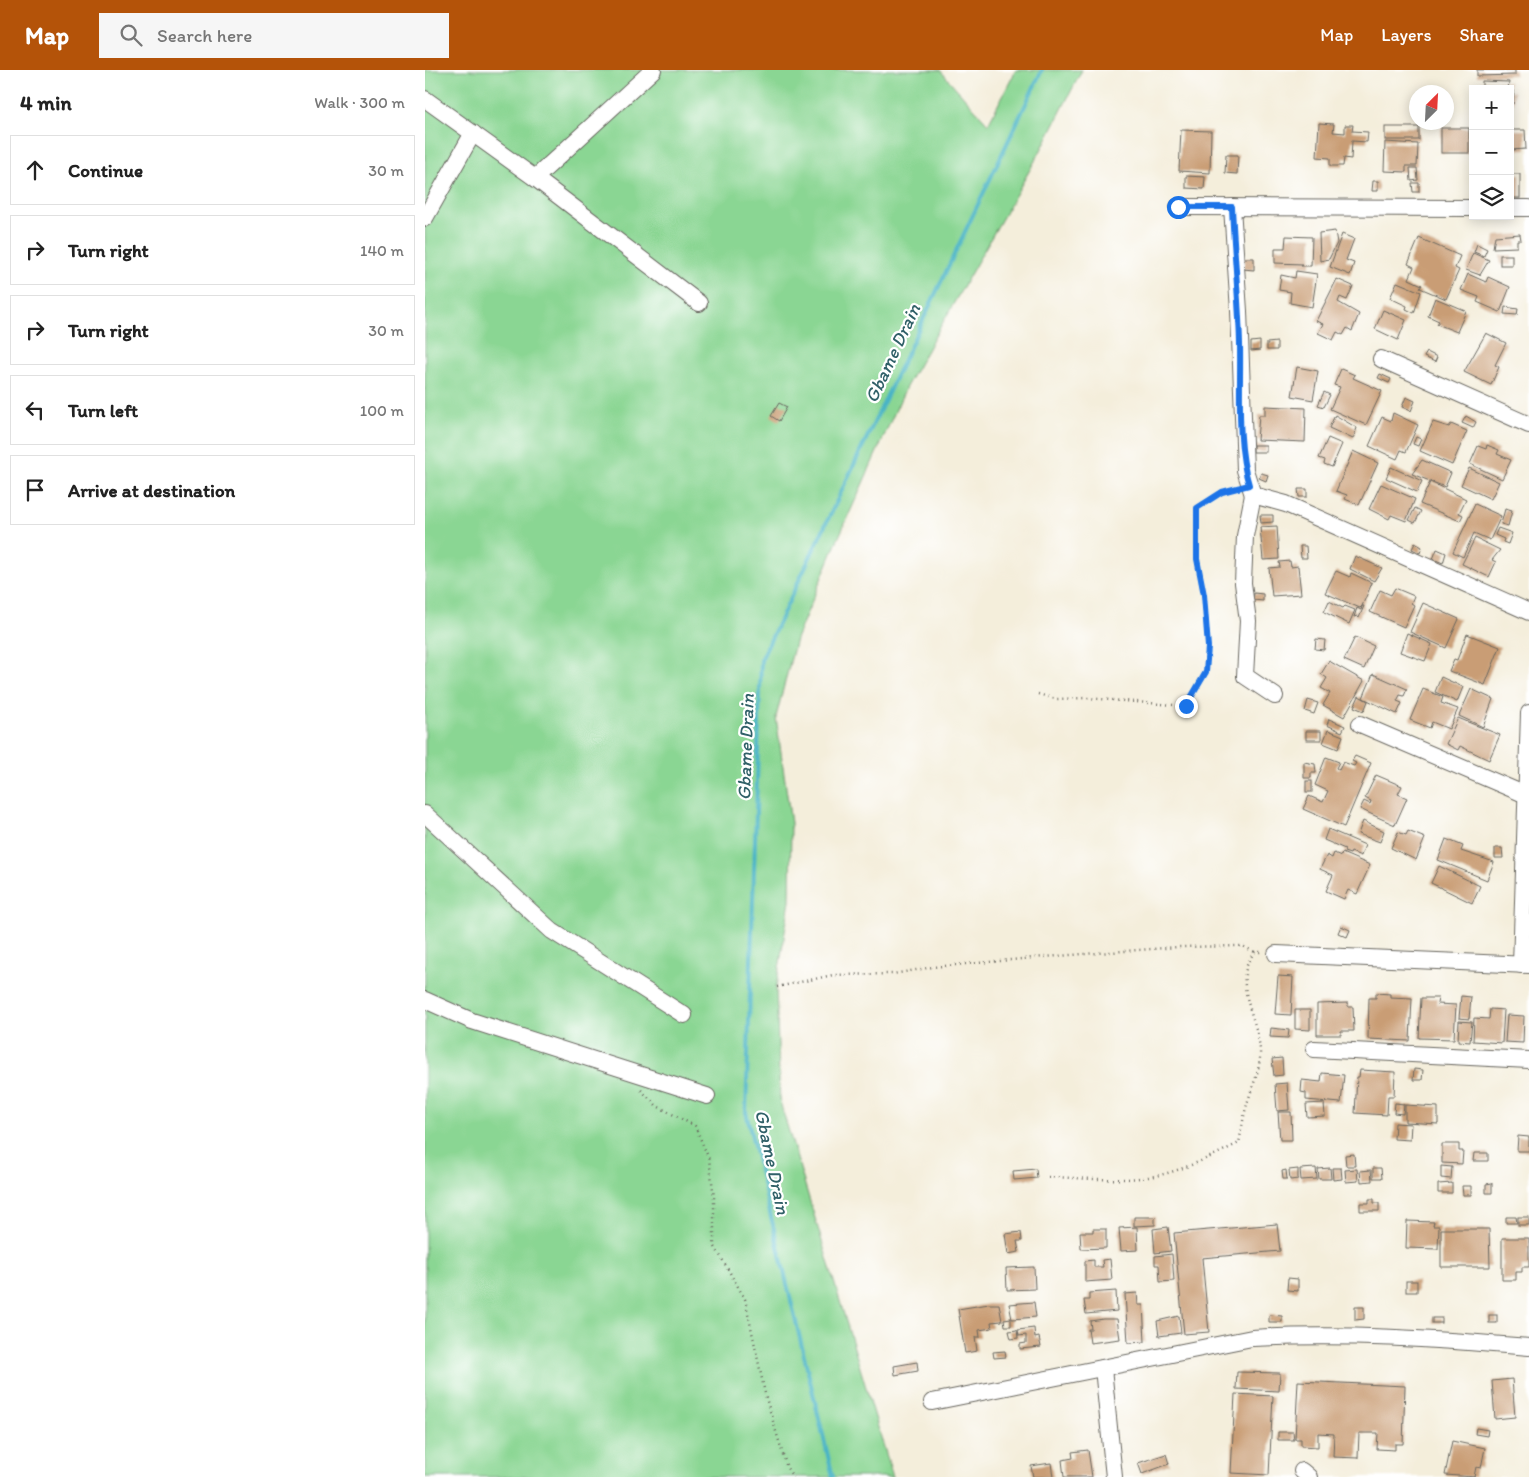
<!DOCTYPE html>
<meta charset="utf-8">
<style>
:root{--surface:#fff;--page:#f6f6f6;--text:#222;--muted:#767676;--line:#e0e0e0;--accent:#b45309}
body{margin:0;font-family:Itim,sans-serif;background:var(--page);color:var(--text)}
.controls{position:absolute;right:15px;top:15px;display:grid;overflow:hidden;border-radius:0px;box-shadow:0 2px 12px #0003}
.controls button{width:45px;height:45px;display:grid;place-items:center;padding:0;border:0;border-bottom:1px solid var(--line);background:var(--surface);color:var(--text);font:25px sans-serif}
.compass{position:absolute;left:984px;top:15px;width:45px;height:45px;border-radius:50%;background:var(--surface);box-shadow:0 2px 12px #0003;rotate:24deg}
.stop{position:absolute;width:15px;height:15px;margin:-11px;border:4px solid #1a73e8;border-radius:50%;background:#fff}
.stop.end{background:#1a73e8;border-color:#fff;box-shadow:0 1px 5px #0008}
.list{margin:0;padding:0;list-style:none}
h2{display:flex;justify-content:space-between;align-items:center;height:65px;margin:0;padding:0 20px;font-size:21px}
h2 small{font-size:16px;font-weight:400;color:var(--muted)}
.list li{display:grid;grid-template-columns:32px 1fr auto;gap:15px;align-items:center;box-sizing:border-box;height:70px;margin:0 10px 10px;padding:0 10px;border:1px solid var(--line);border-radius:0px}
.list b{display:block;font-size:19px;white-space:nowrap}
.list em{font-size:16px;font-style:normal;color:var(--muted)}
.icon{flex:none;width:28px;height:28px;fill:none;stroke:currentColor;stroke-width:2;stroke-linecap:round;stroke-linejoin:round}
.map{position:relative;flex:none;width:1104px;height:1407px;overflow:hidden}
header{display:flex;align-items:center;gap:30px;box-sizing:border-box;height:70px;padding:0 25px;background:var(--accent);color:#fff}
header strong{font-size:24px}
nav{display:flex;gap:28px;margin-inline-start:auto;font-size:18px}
.search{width:350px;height:45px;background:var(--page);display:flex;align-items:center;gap:12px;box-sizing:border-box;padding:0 18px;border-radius:0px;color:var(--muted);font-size:19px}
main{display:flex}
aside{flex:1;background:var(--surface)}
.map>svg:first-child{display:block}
</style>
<header>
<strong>Map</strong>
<div class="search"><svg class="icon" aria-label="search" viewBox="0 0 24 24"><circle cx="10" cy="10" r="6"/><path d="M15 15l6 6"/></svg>Search here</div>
<nav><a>Map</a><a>Layers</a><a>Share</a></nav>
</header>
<main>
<aside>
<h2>4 min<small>Walk · 300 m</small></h2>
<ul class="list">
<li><svg class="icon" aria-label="ahead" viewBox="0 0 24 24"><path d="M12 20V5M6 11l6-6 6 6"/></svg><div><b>Continue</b></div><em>30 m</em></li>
<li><svg class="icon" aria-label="right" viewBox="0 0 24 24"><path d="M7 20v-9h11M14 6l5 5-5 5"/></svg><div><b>Turn right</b></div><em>140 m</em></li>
<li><svg class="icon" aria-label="right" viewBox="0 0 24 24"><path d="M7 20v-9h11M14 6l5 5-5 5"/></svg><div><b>Turn right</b></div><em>30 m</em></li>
<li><svg class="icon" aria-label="left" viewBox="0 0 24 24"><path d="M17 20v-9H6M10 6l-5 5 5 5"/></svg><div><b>Turn left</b></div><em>100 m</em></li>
<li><svg class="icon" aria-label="arrive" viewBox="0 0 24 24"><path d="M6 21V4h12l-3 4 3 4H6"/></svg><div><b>Arrive at destination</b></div></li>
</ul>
</aside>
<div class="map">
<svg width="1104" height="1407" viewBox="0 0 1104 1407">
<rect width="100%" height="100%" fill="#fff"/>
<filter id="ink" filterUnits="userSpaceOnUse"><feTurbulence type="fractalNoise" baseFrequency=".02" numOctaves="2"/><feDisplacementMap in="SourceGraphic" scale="10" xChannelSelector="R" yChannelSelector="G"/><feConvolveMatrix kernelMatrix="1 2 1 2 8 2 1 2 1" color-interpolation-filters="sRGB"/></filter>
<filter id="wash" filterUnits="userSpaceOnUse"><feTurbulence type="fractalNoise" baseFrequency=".0096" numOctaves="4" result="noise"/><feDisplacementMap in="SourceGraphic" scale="20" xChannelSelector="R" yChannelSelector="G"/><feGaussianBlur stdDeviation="1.12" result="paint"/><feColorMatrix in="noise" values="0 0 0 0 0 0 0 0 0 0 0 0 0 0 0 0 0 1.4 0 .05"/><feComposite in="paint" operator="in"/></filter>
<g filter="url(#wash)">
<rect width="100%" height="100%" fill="#f4eedb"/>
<polygon fill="#8ad693" stroke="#537958" points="0,0 515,0 563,54 591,0 657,0 615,82 481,317 413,469 371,569 351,647 366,753 365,831 351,917 355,1032 468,1407 0,1407"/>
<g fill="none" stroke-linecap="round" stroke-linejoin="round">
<polyline stroke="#48b4c6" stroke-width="4" points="408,1407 321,1042 336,590 617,0"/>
</g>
<g id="blocks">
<g fill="#c99d75">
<polygon points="1052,0 1090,0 1090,5 1052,6"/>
<polygon points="1057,11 1084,12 1083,19 1057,19"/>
<polygon points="1085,21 1089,21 1088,34 1085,33"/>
<polygon points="894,53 909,54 908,62 920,63 920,55 928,55 927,61 943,62 942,72 927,71 926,89 919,88 918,96 905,96 905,88 892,87"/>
<rect x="960" y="57" width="34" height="13"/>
<rect x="1016" y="58" width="28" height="25"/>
<polygon points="756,60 786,61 785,103 754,101"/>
<polygon points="1085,60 1100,60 1101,79 1086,80"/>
<polygon points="960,72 993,74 992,96 981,96 981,102 959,101"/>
<polygon points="801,85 813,85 812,104 800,103"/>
<polygon points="985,98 992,98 993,110 986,111"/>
<rect x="1085" y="104" width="10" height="24"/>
<polygon points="761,106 780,107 779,119 761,118"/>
<polygon points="948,111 953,111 953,121 947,121"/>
<polygon points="987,113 994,113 994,122 988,122"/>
<polygon points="910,161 912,173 904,189 895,191 894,163"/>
<polygon points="917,164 929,169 921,190 929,193 925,205 905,197"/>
<polygon points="1095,164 1096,170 1092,170 1092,177 1068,178 1070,166"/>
<polygon points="861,166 887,167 886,196 876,196 877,194 850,193 850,178 860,178"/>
<polygon points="994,168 1035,186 1030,198 1034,200 1021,229 995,218 997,215 984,209 989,197 983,194"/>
<polygon points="1052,174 1062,179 1059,186 1049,182"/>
<polygon points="1048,183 1064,190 1055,205 1041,200"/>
<rect x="1075" y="185" width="12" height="10"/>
<polygon points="819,188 829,188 829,200 818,199"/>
<polygon points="871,201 892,204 887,237 865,233 866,222 854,220 856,205 870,208"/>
<polygon points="1043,204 1061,212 1063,207 1085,217 1075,242 1052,232 1054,227 1036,220"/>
<polygon points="912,209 928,216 922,230 915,227 913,232 934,244 927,261 922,258 918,265 912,262 908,270 893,263 898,254 891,251"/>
<polygon points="972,212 996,222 989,243 981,239 982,236 965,228"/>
<polygon points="1010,228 1041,241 1032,262 1012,254 1014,251 1003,246"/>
<polygon points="1080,237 1093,239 1092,245 1079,244"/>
<polygon points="958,240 981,250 973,270 950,259"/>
<polygon points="1061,263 1081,273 1070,295 1074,297 1066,315 1039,302"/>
<polygon points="835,271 835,280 826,281 826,272"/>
<polygon points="852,272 852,280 842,280 842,273"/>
<polygon points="1002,282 1012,287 1010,292 999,287"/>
<polygon points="872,297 893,301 888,330 867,326"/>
<polygon points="916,299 930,305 928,308 957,321 941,355 905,339 915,317 909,315"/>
<polygon points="955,304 966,309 964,313 953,308"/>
<polygon points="899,322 905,325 899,337 893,335"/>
<polygon points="981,327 990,331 986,341 977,337"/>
<polygon points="354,333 362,337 354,351 346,346"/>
<polygon points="840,336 881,338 880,372 832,370 834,345 840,345"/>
<polygon points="968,343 993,355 981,382 976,380 972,389 944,376 957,347 966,351"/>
<polygon points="910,345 932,358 928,369 904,358"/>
<polygon points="1041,346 1051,352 1048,358 1037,353"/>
<polygon points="1008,352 1024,357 1026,354 1042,361 1027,395 995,381"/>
<polygon points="991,367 996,369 993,376 988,374"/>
<polygon points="903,368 917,374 907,397 899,394 900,390 894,388"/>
<rect x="828" y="375" width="13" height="7"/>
<polygon points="1062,375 1074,380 1072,384 1086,390 1077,409 1045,394 1053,376 1061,379"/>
<polygon points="928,381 953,393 934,435 920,429 922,425 911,421"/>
<polygon points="997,390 1026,403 1020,417 987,404"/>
<polygon points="966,397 997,411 992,422 961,408"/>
<polygon points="1044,398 1074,412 1066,429 1036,415"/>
<polygon points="836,403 843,405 841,411 834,408"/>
<polygon points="1005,412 1041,429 1034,443 1038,445 1035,451 995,434"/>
<polygon points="956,414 990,429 981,451 966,445 964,449 944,439"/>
<polygon points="873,419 882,419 882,427 874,427"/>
<polygon points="1050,434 1076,446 1065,470 1049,463 1038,487 1028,482"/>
<polygon points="990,438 996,441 990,453 984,450"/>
<polygon points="1080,439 1087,441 1083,456 1076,454"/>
<polygon points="835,445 848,445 848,452 836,453"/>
<polygon points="852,456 854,489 838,490 835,457"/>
<polygon points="1073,458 1087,463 1083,474 1078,472 1079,469 1070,465"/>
<polygon points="1050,468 1075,480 1067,490 1071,492 1064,507 1037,494"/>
<polygon points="990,473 997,477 995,483 987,479"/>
<polygon points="875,476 881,476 882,488 876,488"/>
<polygon points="1012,479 1021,483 1018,493 1008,489"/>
<polygon points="930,486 957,498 949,511 925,499"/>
<polygon points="865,491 866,497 873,496 876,524 847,526 844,498 855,497 854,492"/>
<polygon points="911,501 925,507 926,503 947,513 937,536 939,536 934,548 932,546 929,547 932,538 936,540 937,536 935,538 900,523"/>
<polygon points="970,518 989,526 986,533 989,535 979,557 945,542 955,520 966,525"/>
<polygon points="829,523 838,524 838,531 828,530"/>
<polygon points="904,531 918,538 920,536 930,540 924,554 899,542"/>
<polygon points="998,533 1034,549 1021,578 985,562"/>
<polygon points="982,563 1007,574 1000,591 975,582"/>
<polygon points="1042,564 1075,577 1060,615 1024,601 1029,589 1032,590"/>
<polygon points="930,567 949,576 939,599 919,590"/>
<polygon points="891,569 900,570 899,580 890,579"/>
<polygon points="904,591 939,611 919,647 898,635 905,623 896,618 902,608 896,604"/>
<polygon points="948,604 982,619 979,626 975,625 972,631 977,633 972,644 938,628"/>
<polygon points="1016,607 1038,617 1032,632 1010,622"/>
<polygon points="998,619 1018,627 1016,633 1033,639 1024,659 1007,652 1005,658 985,650"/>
<polygon points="1046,619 1068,629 1058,657 1034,646"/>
<polygon points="934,626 943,631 939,641 929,637"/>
<polygon points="883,630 893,633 889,644 880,641"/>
<polygon points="1033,648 1075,665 1064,690 1035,676 1033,680 1021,674"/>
<polygon points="904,649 920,656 917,662 902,655"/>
<polygon points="903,660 918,666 913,679 898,673"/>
<rect x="881" y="661" width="15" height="9"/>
<polygon points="930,686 946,693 919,757 878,739 884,726 898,732 903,721 890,715 901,687 914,692 911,698 914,700 918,692 929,696 931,693 927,691"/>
<polygon points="879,692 890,694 891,703 886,703 886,708 879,708"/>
<polygon points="951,705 977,716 973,724 982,728 970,755 935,739 939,731 945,734 946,731 940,728"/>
<rect x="881" y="711" width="6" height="11"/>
<polygon points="938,751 959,761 955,772 933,764"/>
<polygon points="903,759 940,775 936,786 926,782 925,784 919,782 920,779 899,770"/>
<polygon points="983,761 1000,768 991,790 966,778 973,762 981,765"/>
<polygon points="1021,769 1038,776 1036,781 1069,792 1062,810 1013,790"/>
<polygon points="1070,778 1077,778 1078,788 1070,788"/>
<polygon points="909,783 916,786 917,783 945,795 932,824 923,820 919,829 901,821 908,805 895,799 902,785 907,788"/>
<polygon points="1014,796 1055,816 1047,833 1006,813"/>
<polygon points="916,856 925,860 922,867 913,863"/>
<polygon points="853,906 868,907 866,945 850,944"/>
<polygon points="951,923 965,924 965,927 987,928 985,971 943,969 944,928 951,928"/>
<polygon points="1036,926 1046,927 1044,949 1034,948"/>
<polygon points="996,928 1013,928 1012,934 1031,935 1029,969 994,968"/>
<polygon points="923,933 923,937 928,937 929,961 916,961 916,965 892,965 892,934"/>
<polygon points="1065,939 1079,940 1077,973 1048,971 1049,948 1064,949"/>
<polygon points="870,940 885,940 885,960 870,959"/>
<polygon points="1082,945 1099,946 1098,973 1080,972"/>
<polygon points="1034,951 1047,952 1045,972 1033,971"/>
<polygon points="846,958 864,960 863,968 845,967"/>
<polygon points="857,988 858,1005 849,1006 847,989"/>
<polygon points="989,999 998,1000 997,1010 988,1010"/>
<polygon points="935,1000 970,1002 969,1026 963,1026 962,1045 930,1043 932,1007 934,1007"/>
<polygon points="897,1003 919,1005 916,1033 881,1030 881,1023 876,1022 877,1010 896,1012"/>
<polygon points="862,1013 864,1040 852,1041 850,1014"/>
<polygon points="899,1033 900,1046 882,1047 881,1034"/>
<polygon points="970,1033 979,1034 978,1044 969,1043"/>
<polygon points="980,1035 1013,1037 1013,1054 980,1052"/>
<polygon points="853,1042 866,1042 867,1070 855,1070"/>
<polygon points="970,1053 986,1054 985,1070 969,1069"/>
<polygon points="1093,1066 1104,1067 1104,1081 1092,1081"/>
<polygon points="1017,1074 1034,1074 1034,1081 1038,1081 1037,1094 1017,1093"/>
<polygon points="1049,1083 1063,1083 1063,1091 1048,1091"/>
<polygon points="929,1084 930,1096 921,1096 920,1085"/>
<polygon points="1016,1096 1027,1097 1026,1109 1016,1108"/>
<polygon points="891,1098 892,1109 876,1110 875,1099"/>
<polygon points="905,1098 906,1109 894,1109 893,1099"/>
<polygon points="907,1098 916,1098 917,1109 908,1110"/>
<polygon points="948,1098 956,1098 957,1108 948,1108"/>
<polygon points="611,1099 612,1108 589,1110 588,1101"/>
<polygon points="873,1099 873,1109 865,1110 864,1100"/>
<polygon points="932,1099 933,1111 921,1112 920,1100"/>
<polygon points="861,1100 862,1109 858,1109 857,1101"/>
<polygon points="946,1100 947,1111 936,1112 935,1101"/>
<polygon points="1027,1113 1027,1123 1013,1123 1013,1114"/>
<polygon points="1067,1113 1067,1123 1061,1123 1061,1114"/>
<polygon points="1037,1116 1046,1116 1046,1125 1038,1125"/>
<polygon points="944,1129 949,1129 949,1133 954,1133 954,1141 935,1141 935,1133 944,1133"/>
<polygon points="709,1147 730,1147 730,1155 709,1156"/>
<polygon points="1081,1147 1091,1147 1092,1153 1081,1153"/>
<rect x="1093" y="1147" width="11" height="8"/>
<polygon points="982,1151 1009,1152 1008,1156 1014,1156 1013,1179 981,1178"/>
<polygon points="852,1154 855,1181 777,1188 784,1262 759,1264 749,1163"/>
<polygon points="712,1157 713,1180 696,1181 694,1158"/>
<polygon points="743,1157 746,1181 730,1183 728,1159"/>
<polygon points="668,1159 681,1159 681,1178 656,1179 655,1162 668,1162"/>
<polygon points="1016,1159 1064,1159 1065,1197 1016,1197"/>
<polygon points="596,1162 597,1171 592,1171 594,1182 583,1184 580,1164"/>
<polygon points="1077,1168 1104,1168 1104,1197 1097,1197 1097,1202 1091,1202 1091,1210 1077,1210"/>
<polygon points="747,1184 749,1211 735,1212 734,1195 730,1195 730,1186"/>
<polygon points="685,1189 687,1210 660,1212 660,1191 669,1190 669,1197 678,1197 677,1190"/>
<polygon points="609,1197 610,1219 582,1220 581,1198"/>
<polygon points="863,1208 873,1209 873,1221 862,1220"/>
<rect x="981" y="1211" width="11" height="11"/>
<polygon points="691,1221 692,1241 661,1244 659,1230 664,1230 664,1223"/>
<polygon points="712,1223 713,1235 718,1235 720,1272 703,1273 700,1224"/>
<polygon points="609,1232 611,1247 587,1249 584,1234"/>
<polygon points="564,1234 574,1234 577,1251 566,1252 567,1258 554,1260 555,1267 550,1267 552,1281 540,1283 533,1239"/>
<polygon points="930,1237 939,1237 939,1249 930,1250"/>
<polygon points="844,1245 857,1246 857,1252 844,1252"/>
<rect x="1064" y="1245" width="8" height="8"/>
<polygon points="754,1246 756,1263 734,1266 732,1251"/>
<polygon points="586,1248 586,1256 580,1256 579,1249"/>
<rect x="1007" y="1248" width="10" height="5"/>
<polygon points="678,1249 692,1249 695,1269 665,1273 663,1259 666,1259 665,1251"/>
<polygon points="609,1258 610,1268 614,1267 616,1277 595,1279 595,1274 601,1273 601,1265 594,1266 593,1260"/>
<polygon points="592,1260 593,1268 586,1269 584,1261"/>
<polygon points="580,1281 581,1287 569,1288 568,1282"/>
<polygon points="492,1292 493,1301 470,1305 469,1296"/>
<polygon points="812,1302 855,1303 854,1321 811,1319"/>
<polygon points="1087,1309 1090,1347 1070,1349 1067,1311"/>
<polygon points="873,1311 980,1316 978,1374 970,1374 970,1380 952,1379 953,1363 934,1363 933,1388 908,1387 909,1364 893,1363 893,1377 876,1376 876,1369 870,1369"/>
<polygon points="810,1324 848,1326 844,1405 806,1403"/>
<polygon points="1051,1358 1063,1360 1062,1366 1050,1364"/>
<polygon points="853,1362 868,1362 869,1370 853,1370"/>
<polygon points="1027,1371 1060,1378 1056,1398 1051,1397 1049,1407 1020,1405"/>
<polygon points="663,1380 667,1407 639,1407 637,1390 648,1388 647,1382"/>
<polygon points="741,1384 744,1394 717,1404 713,1393"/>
<polygon points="626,1393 628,1407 608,1407 606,1396"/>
</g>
</g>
</g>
<g filter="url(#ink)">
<use href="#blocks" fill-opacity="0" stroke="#68665f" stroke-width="1"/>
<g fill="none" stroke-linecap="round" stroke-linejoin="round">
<defs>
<g id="minor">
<polyline points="0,29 110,108 228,0"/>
<polyline points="110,108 274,233"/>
<polyline points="753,137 1048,138"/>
<polyline points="807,137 814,241 820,400 828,425 861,434 1104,542"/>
<polyline points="1085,138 1104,138"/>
<polyline points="0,148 48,63"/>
<polyline points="956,289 1104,355"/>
<polyline points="828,425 820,466 818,513 823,551 820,606 850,626"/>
<polyline points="935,654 1101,725"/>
<polyline points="0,744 127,861 259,945"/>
<polyline points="851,884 1104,895"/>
<polyline points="1096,895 1104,643"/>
<polyline points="0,930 47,951 282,1026"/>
<polyline points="889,979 1104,990"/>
<polyline points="678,1298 689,1407"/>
<path d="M507 1332 827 1268C919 1263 1012 1269 1104 1277"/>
<polyline points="877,1401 884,1407"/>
</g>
</defs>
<use href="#minor" stroke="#68665f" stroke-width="18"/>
<g stroke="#68665f" stroke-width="2.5" stroke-dasharray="1 4" stroke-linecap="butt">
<polyline points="613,624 631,629 662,628 761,636 781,602 783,577 779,525 772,489 772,438 797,422 811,418"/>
<polyline points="352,917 408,905 468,904 508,897 619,887 753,877 817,876 830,882"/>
<polyline points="216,1020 232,1036 270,1056 284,1089 289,1127 289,1175 320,1229 341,1328 362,1398 368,1407"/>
<path d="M623 1107C661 1108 702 1113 739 1104 765 1097 790 1085 814 1073 817 1057 819 1042 824 1028 829 1011 836 998 835 980 833 948 805 910 830 882H837"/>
</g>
<use href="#minor" stroke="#fff" stroke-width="16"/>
</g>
</g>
<g fill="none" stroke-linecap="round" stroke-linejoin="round" filter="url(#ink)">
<path stroke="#1a73e8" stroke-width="6" d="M753 137H807C809 183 814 229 815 274 816 318 811 373 824 415L797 422 772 438V489L779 525 783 577 781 602 761 636"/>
</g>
<g text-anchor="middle" stroke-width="4.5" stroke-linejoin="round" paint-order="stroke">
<g font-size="19" font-style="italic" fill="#306068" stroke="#fff">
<text transform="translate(467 283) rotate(-65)" y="7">Gbame Drain</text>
<text transform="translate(320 677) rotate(-88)" y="7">Gbame Drain</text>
<text transform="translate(348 1092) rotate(78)" y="7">Gbame Drain</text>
</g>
</g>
</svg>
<div class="controls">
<button>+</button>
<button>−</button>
<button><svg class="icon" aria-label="layers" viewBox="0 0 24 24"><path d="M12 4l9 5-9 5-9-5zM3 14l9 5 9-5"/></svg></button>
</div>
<svg class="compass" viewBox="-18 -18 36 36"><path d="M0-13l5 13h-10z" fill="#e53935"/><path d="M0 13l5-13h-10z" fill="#767676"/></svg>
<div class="stop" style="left:753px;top:137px"></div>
<div class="stop end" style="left:761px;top:636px"></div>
</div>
</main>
